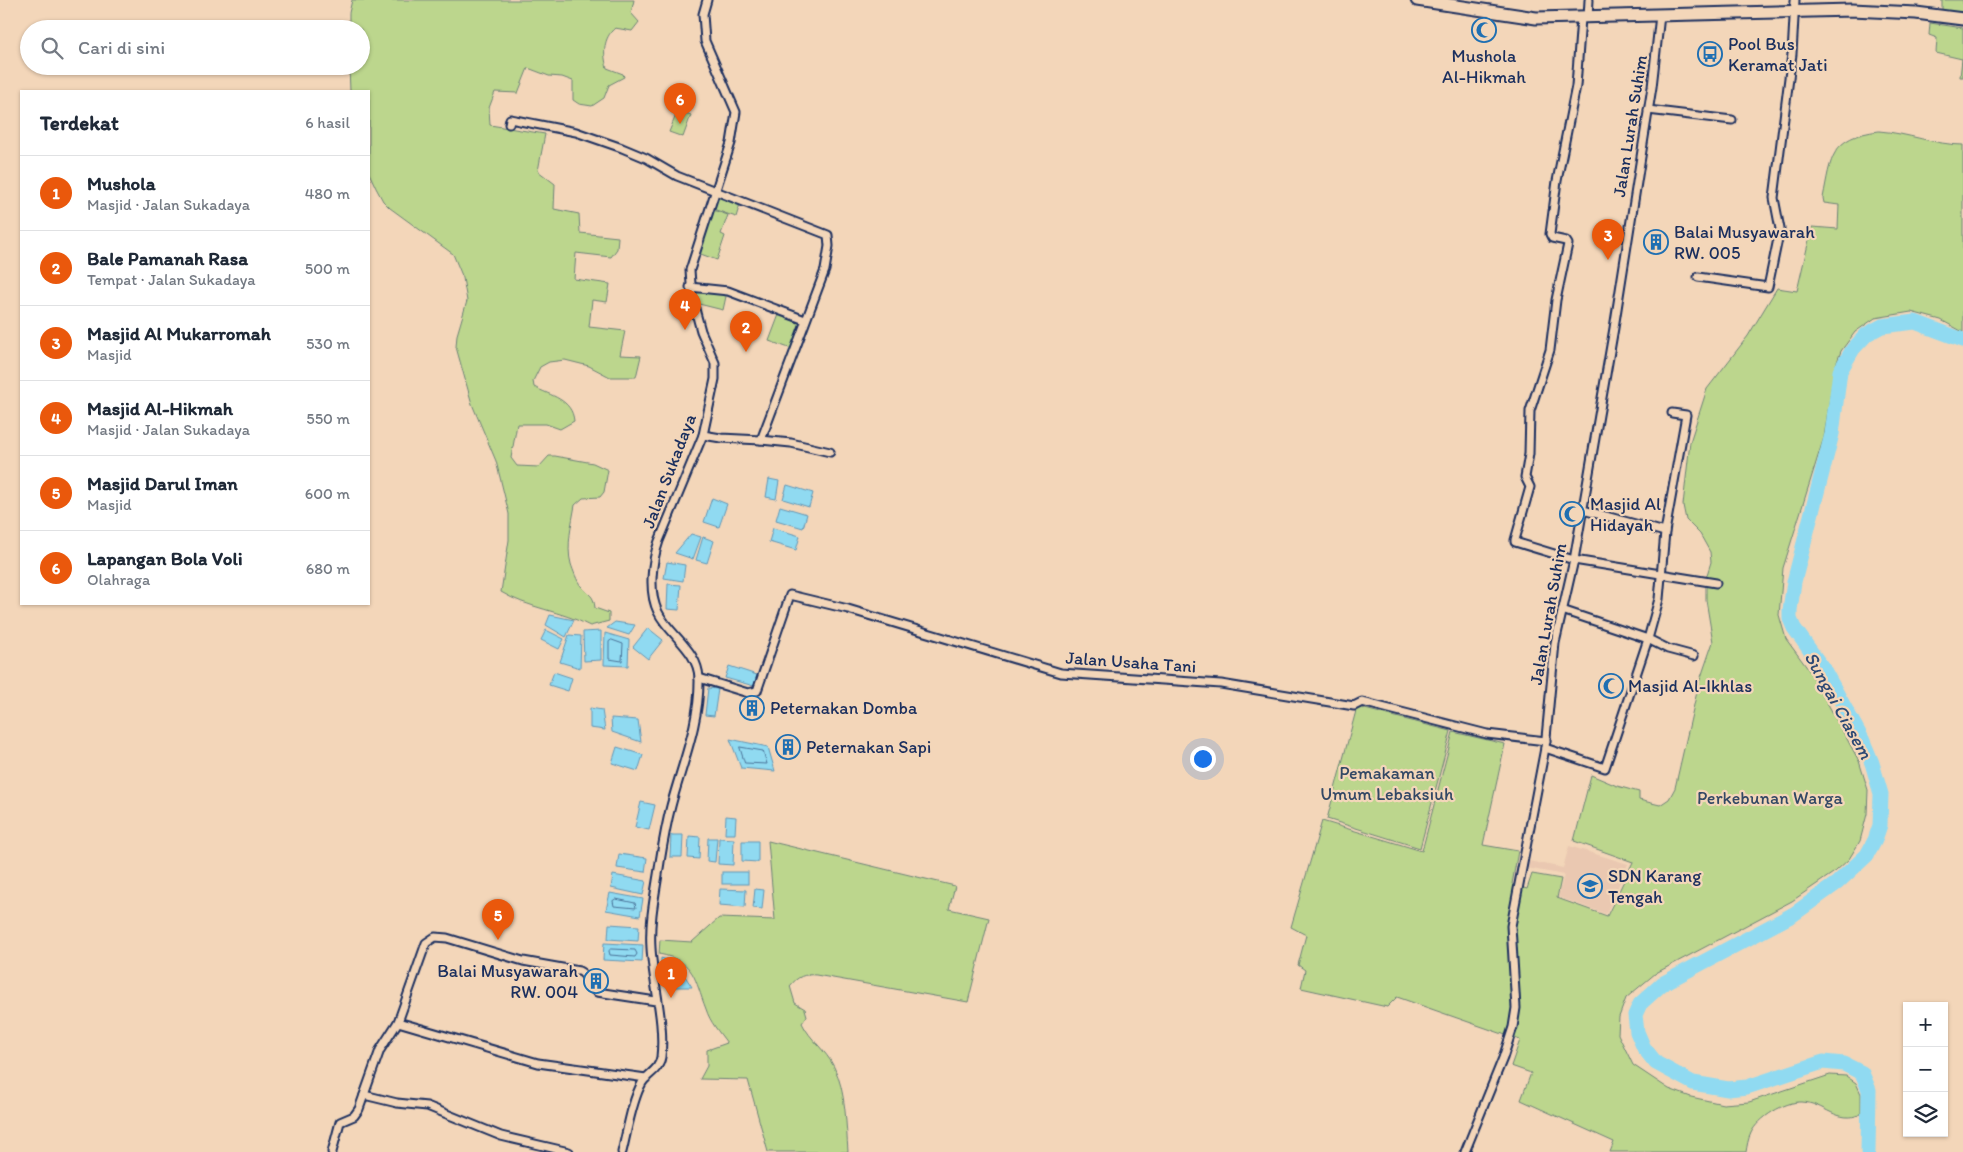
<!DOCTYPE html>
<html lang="id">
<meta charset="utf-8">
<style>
:root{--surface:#fff;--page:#f6f6f7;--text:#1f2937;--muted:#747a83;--line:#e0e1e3;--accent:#ea580c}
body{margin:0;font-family:Itim,sans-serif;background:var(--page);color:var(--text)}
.controls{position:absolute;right:15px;bottom:15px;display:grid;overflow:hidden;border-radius:0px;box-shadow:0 1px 4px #0004}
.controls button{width:45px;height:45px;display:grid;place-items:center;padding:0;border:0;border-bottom:1px solid var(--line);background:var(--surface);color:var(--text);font:25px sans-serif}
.you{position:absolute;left:1202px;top:758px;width:18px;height:18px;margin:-12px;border:4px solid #fff;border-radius:50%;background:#1a73e8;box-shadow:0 0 0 8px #1a73e833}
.badge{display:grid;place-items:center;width:32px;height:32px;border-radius:50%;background:var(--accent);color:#fff;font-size:16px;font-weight:700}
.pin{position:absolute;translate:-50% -41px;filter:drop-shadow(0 1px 2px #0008)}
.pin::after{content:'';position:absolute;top:26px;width:18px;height:15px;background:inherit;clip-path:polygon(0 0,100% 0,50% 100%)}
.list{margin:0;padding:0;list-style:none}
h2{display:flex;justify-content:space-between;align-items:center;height:65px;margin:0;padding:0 20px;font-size:21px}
h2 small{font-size:16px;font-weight:400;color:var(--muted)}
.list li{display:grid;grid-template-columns:32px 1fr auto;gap:15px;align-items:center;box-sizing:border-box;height:75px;padding:0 20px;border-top:1px solid var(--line)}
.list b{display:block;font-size:19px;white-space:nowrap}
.list p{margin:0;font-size:16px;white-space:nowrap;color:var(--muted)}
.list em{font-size:16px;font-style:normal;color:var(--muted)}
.icon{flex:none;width:28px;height:28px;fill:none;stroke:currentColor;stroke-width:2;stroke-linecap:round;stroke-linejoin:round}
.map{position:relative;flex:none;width:1963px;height:1152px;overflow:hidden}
.search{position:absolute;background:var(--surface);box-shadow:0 1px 4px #0004;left:20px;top:20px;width:350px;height:55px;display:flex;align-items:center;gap:12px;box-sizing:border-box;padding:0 18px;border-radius:28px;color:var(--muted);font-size:19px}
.panel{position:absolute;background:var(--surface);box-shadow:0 1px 4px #0004;left:20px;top:90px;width:350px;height:515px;border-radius:0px}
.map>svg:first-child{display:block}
</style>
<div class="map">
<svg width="1963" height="1152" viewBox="0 0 1963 1152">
<rect width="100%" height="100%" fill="#f3d6b9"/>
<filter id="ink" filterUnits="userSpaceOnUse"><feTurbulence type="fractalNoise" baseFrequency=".02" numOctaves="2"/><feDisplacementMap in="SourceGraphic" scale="10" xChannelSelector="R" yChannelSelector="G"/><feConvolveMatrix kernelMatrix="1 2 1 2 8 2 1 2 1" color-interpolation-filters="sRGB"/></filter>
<g filter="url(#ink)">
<polygon fill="#eac8b1" points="1569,846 1628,864 1606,914 1558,897 1564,875 1527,868 1529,861 1563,868"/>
<g fill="#bcd68d" stroke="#6c8276">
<path d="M352 0H634L631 13 639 22 632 31 615 28C603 38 603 54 607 68L623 74 624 77 609 85 604 98 592 106 579 104 573 100V81L562 77 549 76 528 68 518 93 495 92 489 108 490 125 545 134 538 171 555 184 554 209 579 214 580 233 618 237 617 249 611 257 576 253 574 279 610 284 607 302 592 300 589 327 625 331 620 355 641 356 636 377H610L589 366 565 360 549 362 540 367 533 381 534 387C551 396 572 399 574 421L560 429 546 424H517L511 458 517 466 539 467 549 456H555L593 463 608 470 604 492 600 497 583 498 575 505C572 523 566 546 571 564 573 570 577 581 581 586 588 595 594 594 595 608L609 613V621L590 626C562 611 527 608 501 592L509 540V514L496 461 472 404 456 347 457 335 467 301 463 278 453 254 390 208 383 201 376 188 369 173V91H350L349 66H361V29H349V13Z"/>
<polygon points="1942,0 1963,0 1963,13 1942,10"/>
<polygon points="1930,23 1963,28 1963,77 1960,77 1962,59 1936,53 1937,38 1929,35"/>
<polygon points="678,110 691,115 683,137 669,132"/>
<path d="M1879 131C1907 133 1936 145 1963 145V332L1941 320 1911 312 1875 318 1855 332 1841 351 1834 370 1824 437 1783 568 1779 615 1786 639 1811 673 1859 761 1868 790 1867 814 1860 841 1849 859 1836 871 1792 901 1656 973 1626 998 1619 1017 1618 1034 1633 1065 1669 1089 1691 1097 1723 1104 1749 1102 1830 1075 1846 1076 1856 1083 1861 1094V1114C1838 1125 1824 1103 1802 1102 1785 1101 1758 1118 1751 1133 1748 1139 1747 1146 1746 1152H1610L1614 1142 1521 1100 1531 1073 1511 1066 1520 1040 1397 997 1387 1007 1301 988 1305 970 1298 965 1306 935 1291 927 1322 821 1422 851 1453 732 1505 744 1483 845 1518 851 1512 884 1527 889 1532 874 1561 879 1557 898 1607 916 1633 862 1574 841 1591 775 1617 786 1639 792V800L1660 805 1669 799 1675 788 1699 683 1713 642 1706 600V578L1711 562 1710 552 1700 534 1686 520 1683 505 1690 442 1707 389 1748 336 1777 288 1797 291 1812 227 1838 229 1839 205 1824 203 1823 198C1831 158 1830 137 1879 131Z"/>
<polygon points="718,195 740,204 736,217 713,209"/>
<polygon points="713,210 728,215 721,234 725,236 717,260 698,253"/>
<polygon points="692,288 727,292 723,310 695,303"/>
<polygon points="780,312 802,320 792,349 769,341"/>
<polygon points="1357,707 1451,731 1420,848 1327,819"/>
<path d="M768 841 955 886 949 909 989 918 968 1002 816 975C804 974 798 976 790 986L795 1003 805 1009 807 1016 802 1023C810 1040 826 1050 834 1067 846 1091 846 1125 848 1152H768L748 1080 700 1079 707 1066V1050L727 1043C719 1032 710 1022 706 1009 694 979 696 961 659 954L660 940 692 942 719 918 775 920Z"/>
</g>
<g fill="#90daf1" stroke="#6196b6">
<polygon points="769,479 779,481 776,499 766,497"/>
<polygon points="787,485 813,493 809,507 783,499"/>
<polygon points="712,498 727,504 719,527 704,522"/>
<polygon points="780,506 807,514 803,528 776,520"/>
<polygon points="773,528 800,536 796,550 769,542"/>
<polygon points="691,534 701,537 693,559 675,553"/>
<polygon points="703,537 714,541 707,563 696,560"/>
<polygon points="667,562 685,565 683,581 664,578"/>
<polygon points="668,584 681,585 679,610 667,609"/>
<polygon points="550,615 574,620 566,637 546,625"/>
<polygon points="615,622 635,625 629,635 607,628"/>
<polygon points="648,628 663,640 648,659 633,647"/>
<polygon points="546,630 564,639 559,649 541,640"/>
<polygon points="601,631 601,660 584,661 583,632"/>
<polygon points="605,633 629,640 628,666 604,665"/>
<polygon points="569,635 581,636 580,668 560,662"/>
<polygon points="729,666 757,675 754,686 725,678"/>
<polygon points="554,672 572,678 568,691 549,685"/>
<polygon points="708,688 718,689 714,716 705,715"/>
<polygon points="590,708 602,710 605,730 590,728"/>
<polygon points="611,718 638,720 641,742 612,732"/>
<polygon points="730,739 768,747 775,771 741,768"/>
<polygon points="617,747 643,755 638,771 612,763"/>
<polygon points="641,802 655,805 649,830 635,827"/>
<polygon points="726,816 736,817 735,834 725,834"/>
<polygon points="671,835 683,835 682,857 670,857"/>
<polygon points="689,836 700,837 699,859 688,858"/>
<polygon points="708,838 717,838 715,862 707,861"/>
<polygon points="719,838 734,839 733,865 718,864"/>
<polygon points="742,841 758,841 758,862 742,861"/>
<polygon points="619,854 647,858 645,872 617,868"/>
<rect x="722" y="872" width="26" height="12"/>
<polygon points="613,875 646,881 643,895 611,888"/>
<polygon points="720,889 746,890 745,907 719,905"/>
<polygon points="755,889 764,890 762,909 753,908"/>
<polygon points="610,893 643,899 640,916 606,910"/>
<polygon points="609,924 639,926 638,941 608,939"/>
<polygon points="604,943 643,945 642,962 603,960"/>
<polygon points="661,958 676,962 692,987 670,987 668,978 661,975"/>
</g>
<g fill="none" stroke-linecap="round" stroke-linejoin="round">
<g stroke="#4a7399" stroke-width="1">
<polygon points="612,640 623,644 622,661 609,659 609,642"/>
<polygon points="740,747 763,751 767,764 745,763"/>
<polygon points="616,899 635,903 636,908 614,906 613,901"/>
<polygon points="611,949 635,950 637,954 635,957 610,955 609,951"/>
<polygon points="669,965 678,972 682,981 676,982 672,974 667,971 666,967"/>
</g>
<polyline stroke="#90daf1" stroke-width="15" points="1868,1152 1869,1090 1862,1073 1844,1064 1823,1062 1747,1087 1728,1089 1693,1083 1656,1063 1644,1048 1637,1032 1635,1015 1640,1004 1662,984 1794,914 1837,883 1867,855 1875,840 1880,825 1881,794 1872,763 1862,739 1824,670 1794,628 1790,619 1790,610 1794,582 1832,434 1840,371 1853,349 1867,334 1882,326 1915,322 1963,340"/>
<defs>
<g id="street">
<polyline points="1581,18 1576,86 1557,181 1550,234 1552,238 1566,241 1568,244 1556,300 1550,350 1530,411 1529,454 1525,477 1530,487 1515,540 1515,542 1574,560 1716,583"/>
<polyline points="1588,18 1589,0"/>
<polyline points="1648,110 1732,120"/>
<polyline points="509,124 510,119 576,132 622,148 646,158 677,176 828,235 829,246 825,270 761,440 791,443 830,452"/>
<polyline points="1698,277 1768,287 1780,229 1774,198 1792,54 1795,0"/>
<polyline points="690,287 728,291 805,320"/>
<polyline points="1672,413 1686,415 1665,532 1659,599 1648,639 1668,649 1694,656"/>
<polyline points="703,435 721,438 761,440"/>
<polyline points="1583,510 1665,532"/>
<polyline points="699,678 748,693 757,691 790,595 848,609 1061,673 1221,684 1354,706 1362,702 1487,734 1546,741"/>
<polyline points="1545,748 1605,768 1648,639 1562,610"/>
<path d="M646 1078 538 1063 398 1022 426 943 435 937 447 938 523 961 579 971C589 975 587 987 597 992L656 1001"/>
<polyline points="364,1095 397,1103 427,1106 501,1136 569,1152"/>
<polyline points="332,1152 340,1122 354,1116 359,1109 380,1050 398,1022"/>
<path d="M622 1152C627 1132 632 1100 642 1083 648 1073 659 1071 661 1057 665 1022 653 983 651 948 649 919 656 890 660 862 663 843 666 825 671 806 682 764 700 723 699 678 698 650 669 635 658 612 648 592 652 561 659 541L703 435 715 379V363L701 331 692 298 690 270 731 143 736 112 705 41 703 14 707 0"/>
<polyline points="1465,1152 1503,1058 1513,1027 1516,1008 1511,926 1545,748 1555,643 1574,560 1614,328 1652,87 1660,15"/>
</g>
<polyline id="primary" points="1417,0 1536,18 1852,10 1916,13 1963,19"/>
</defs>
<use href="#street" stroke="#1b2f5e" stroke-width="11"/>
<use href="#primary" stroke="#1b2f5e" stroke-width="15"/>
<use href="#street" stroke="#f3d6b9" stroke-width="7"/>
<use href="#primary" stroke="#f3d6b9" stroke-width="11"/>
</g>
</g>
<defs>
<symbol id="mosque-ring" viewBox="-11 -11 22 22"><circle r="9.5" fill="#f3d6b9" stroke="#1f6fb2" stroke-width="1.5"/><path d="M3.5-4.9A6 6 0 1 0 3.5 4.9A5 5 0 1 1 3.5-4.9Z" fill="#1f6fb2"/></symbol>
<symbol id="bus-ring" viewBox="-11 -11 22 22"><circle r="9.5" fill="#f3d6b9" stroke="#1f6fb2" stroke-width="1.5"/><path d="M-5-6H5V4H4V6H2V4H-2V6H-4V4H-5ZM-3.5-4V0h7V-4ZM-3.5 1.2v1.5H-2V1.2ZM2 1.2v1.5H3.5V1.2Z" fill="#1f6fb2"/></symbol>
<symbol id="building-ring" viewBox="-11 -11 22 22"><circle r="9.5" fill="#f3d6b9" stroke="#1f6fb2" stroke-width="1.5"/><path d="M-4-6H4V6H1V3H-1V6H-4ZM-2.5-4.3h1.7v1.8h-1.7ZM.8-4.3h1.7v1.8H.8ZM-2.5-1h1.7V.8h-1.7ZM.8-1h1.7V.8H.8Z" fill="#1f6fb2"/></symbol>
<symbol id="school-ring" viewBox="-11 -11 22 22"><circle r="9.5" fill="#f3d6b9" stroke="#1f6fb2" stroke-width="1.5"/><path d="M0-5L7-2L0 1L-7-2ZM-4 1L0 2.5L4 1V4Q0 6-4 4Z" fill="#1f6fb2"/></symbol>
</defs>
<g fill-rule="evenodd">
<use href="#mosque-ring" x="1470" y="16" width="28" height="28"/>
<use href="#bus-ring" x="1696" y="40" width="28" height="28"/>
<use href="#building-ring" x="1642" y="228" width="28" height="28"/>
<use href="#mosque-ring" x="1558" y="500" width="28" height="28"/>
<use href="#mosque-ring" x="1597" y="672" width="28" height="28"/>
<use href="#building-ring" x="738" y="694" width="28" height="28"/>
<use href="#building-ring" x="774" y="733" width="28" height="28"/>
<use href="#school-ring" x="1576" y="872" width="28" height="28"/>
<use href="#building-ring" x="582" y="967" width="28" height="28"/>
</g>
<g text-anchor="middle" stroke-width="4.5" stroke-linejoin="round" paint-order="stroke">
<g font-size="18" fill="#1b2f5e" stroke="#f3d6b9" text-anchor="start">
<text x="1728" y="50">Pool Bus<tspan x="1728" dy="21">Keramat Jati</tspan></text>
<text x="1484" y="62" text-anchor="middle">Mushola<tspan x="1484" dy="21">Al-Hikmah</tspan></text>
<text x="1674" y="238">Balai Musyawarah<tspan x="1674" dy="21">RW. 005</tspan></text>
<text x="1590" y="510">Masjid Al<tspan x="1590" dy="21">Hidayah</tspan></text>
<text x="1628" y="692">Masjid Al-Ikhlas</text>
<text x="770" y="714">Peternakan Domba</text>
<text x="806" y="753">Peternakan Sapi</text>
<text x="1608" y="882">SDN Karang<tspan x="1608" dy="21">Tengah</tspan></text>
<text x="578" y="977" text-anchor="end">Balai Musyawarah<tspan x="578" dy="21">RW. 004</tspan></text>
</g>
<g font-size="18" fill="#1b2f5e" stroke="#f3d6b9">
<text transform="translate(1630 126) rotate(-81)" y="6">Jalan Lurah Suhim</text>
<text transform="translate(669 471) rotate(-69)" y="6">Jalan Sukadaya</text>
<text transform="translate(1548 614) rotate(-80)" y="6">Jalan Lurah Suhim</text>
<text transform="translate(1131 662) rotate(4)" y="6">Jalan Usaha Tani</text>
</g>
<g font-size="18" fill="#334865" stroke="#f3d6b9">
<text x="1387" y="779">Pemakaman<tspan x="1387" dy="21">Umum Lebaksiuh</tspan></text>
<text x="1770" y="804">Perkebunan Warga</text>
</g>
<g font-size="19" font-style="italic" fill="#2d4974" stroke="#f3d6b9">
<text transform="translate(1839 705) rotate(61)" y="7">Sungai Ciasem</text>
</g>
</g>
</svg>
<div class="controls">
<button>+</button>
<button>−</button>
<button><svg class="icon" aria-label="layers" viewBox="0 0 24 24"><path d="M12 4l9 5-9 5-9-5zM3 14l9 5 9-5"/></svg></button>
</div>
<div class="you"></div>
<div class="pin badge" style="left:671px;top:998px">1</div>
<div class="pin badge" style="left:746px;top:352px">2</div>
<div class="pin badge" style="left:1608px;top:260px">3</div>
<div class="pin badge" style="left:685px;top:330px">4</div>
<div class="pin badge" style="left:498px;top:940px">5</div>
<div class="pin badge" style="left:680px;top:124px">6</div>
<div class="search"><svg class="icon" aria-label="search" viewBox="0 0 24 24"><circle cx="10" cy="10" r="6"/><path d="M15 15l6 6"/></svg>Cari di sini</div>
<section class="panel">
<h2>Terdekat<small>6 hasil</small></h2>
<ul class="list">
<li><span class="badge">1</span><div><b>Mushola</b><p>Masjid · Jalan Sukadaya</p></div><em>480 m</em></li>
<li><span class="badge">2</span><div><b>Bale Pamanah Rasa</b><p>Tempat · Jalan Sukadaya</p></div><em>500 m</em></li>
<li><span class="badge">3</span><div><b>Masjid Al Mukarromah</b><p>Masjid</p></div><em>530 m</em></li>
<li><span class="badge">4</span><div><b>Masjid Al-Hikmah</b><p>Masjid · Jalan Sukadaya</p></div><em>550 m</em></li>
<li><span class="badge">5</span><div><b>Masjid Darul Iman</b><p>Masjid</p></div><em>600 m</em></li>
<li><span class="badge">6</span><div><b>Lapangan Bola Voli</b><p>Olahraga</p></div><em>680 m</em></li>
</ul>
</section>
</div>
